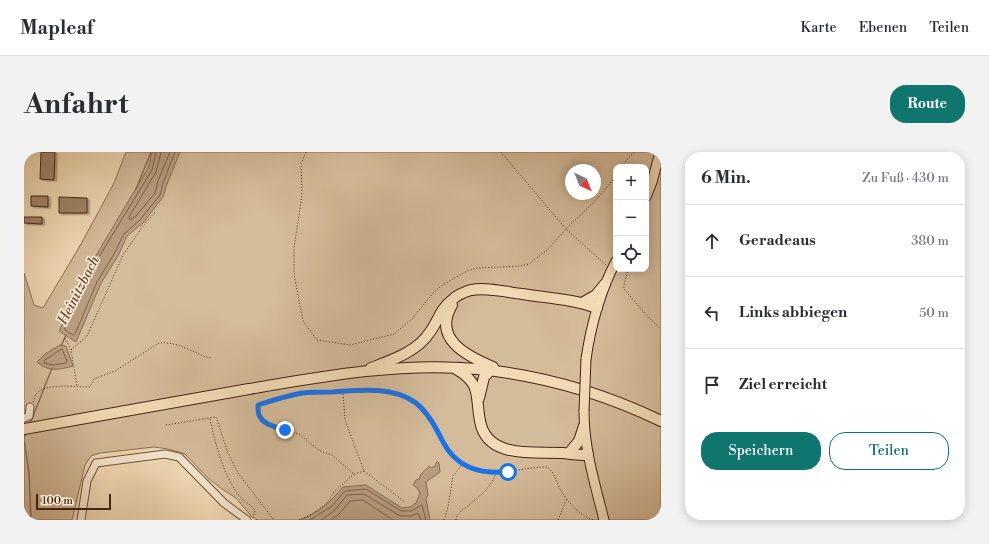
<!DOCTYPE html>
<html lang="de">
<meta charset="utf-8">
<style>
:root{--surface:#fff;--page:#f2f2f3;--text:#2b2b33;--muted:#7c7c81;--line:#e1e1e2;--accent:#0f766e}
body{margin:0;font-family:"Libre Bodoni",serif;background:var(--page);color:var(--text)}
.controls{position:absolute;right:12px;top:12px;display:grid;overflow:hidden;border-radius:8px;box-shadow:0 2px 10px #0003}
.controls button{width:36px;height:36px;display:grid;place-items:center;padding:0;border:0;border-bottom:1px solid var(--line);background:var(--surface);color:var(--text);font:20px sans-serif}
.compass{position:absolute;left:541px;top:12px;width:36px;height:36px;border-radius:50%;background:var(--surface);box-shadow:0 2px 10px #0003;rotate:137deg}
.scale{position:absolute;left:12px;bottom:10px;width:75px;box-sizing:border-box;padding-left:4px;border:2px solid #462416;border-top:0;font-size:11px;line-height:14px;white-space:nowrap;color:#462416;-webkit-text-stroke:3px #f6e7cf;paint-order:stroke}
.stop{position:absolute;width:12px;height:12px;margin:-9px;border:3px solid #1a73e8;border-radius:50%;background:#fff}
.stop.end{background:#1a73e8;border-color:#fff;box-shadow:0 1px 4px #0008}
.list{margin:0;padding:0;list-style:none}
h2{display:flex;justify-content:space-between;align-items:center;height:52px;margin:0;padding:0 16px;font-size:17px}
h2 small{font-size:13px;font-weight:400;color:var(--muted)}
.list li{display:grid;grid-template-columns:26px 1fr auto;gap:12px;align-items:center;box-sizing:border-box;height:72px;padding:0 16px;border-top:1px solid var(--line)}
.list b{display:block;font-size:15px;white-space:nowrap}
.list em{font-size:13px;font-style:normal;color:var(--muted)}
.actions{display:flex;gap:8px;padding:12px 16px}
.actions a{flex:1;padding:9px 0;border:1px solid var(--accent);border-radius:16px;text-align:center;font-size:14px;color:var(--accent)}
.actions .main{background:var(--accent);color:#fff}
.icon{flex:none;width:22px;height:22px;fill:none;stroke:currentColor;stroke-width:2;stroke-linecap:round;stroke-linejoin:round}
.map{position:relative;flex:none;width:637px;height:368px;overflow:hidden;border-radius:16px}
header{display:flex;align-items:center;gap:24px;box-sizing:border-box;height:56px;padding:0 20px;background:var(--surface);border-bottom:1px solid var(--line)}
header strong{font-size:19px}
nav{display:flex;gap:22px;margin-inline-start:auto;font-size:14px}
.intro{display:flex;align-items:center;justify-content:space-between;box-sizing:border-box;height:96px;padding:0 24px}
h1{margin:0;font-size:28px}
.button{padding:10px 18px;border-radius:16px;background:var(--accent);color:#fff;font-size:14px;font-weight:700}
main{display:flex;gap:24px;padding:0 24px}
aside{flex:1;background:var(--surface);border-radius:16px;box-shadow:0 2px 10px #0003}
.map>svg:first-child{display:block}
</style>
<header>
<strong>Mapleaf</strong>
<nav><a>Karte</a><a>Ebenen</a><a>Teilen</a></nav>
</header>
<div class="intro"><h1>Anfahrt</h1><a class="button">Route</a></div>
<main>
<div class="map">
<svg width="637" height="368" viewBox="0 0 637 368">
<defs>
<filter id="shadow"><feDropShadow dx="2.5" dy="1.5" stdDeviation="0" flood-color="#0004"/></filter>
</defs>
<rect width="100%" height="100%" fill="#f1dab5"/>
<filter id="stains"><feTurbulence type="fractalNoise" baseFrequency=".005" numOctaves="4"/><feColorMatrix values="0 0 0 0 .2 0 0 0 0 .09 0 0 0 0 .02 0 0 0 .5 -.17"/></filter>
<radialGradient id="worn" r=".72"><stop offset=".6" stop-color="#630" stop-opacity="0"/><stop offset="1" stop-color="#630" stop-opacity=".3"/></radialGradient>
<path fill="#d4bb9a" stroke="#8d7058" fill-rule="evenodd" d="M102 0H637V368H233L227 364 212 346 198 337 185 327 161 302 144 297 130 295 76 301 67 304 61 313 48 368H0V121L10 153 19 156 57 92 90 31ZM592 15H622V117H592ZM547 18H571V42H547Z"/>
<g fill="#b79c7f" stroke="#8a6c55">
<polygon points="128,0 156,0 143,32 139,45 119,71 103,84 94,104 77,131 52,190 35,179 70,107 124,16"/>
<path d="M36 193 42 194 49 214C34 218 25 220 13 210L21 202Z"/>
<path d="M413 309 415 311 416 320 402 330 404 343 402 347 406 368H276C297 359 304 352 319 335L342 333 378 356 386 355 392 351 396 341 393 336 389 333 392 328 395 327 397 322 405 314 407 316 411 314Z"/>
</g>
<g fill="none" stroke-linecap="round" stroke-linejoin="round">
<g stroke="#7e604a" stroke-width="1">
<polyline points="132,0 128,18 73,108 41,176 41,178 49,183 51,182 73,130 90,102 100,82 116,68 136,43 139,31 151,0"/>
<polyline points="137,0 132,20 105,65 106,68 112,64 131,41 134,29 146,0"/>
<polygon points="38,197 43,209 42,211 29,213 20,211 20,209"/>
<polyline points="286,368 307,355 321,339 342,337 377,359 387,359 398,353 402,368"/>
<polyline points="297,368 310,359 323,343 340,342 376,364 387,364 394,361 397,368"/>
<polyline points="307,368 315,362 326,349 339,348 369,368"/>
</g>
<g stroke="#8a6c55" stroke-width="1.5">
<polyline points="112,37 127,0"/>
<polyline points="37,194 42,183"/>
<polyline points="6,272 28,216"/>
<polyline points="0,286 2,281"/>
<polyline points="0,288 5,320 7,368"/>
</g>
</g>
<g fill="#9f8369" stroke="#462416" filter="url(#shadow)">
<polygon points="17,0 31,0 30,28 16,27"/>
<polygon points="7,44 24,44 24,55 7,54"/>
<polygon points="35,45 63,46 63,61 35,61"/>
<polygon points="0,65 18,65 18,72 0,71"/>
</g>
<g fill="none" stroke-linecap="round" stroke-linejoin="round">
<defs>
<g id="minor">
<polyline points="0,266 5,264 6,255"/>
<polyline points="57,368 63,329 72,311 141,302 155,305 200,351 223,368"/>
</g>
<g id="major">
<polyline points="622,45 628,30 636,0"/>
<path d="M562 207C567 173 576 140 592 109"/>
<path d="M560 259C560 297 571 332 580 368"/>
</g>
<g id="highway">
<polyline points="558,151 572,143 581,132"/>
<path d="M428 153C408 187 443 204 469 215"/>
<path d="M347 216C368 208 393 200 406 180 414 169 417 156 428 148 433 143 440 140 447 138 463 135 482 140 498 142 524 146 549 147 573 156"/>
<path d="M432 217C458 232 451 243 456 269 463 308 511 299 539 301 548 302 555 303 564 303"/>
<polyline points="455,246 460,225 467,218"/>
<path d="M0 277C75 264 150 250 225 237 300 224 377 210 453 217 517 223 579 241 637 269"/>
<polyline points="546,300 555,289 560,274"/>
</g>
</defs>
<use href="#minor" stroke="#71523e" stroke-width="9"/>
<use href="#major" stroke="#462416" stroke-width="11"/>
<use href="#highway" stroke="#462416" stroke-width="12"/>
<g stroke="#462416" stroke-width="1" stroke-dasharray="1 2" stroke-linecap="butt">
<polyline points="282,0 277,12 278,43 270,96 270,122 279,169 293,188 326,193 370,182 388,167 409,141 417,134 443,119 454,116 496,114 505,112 523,98 542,77 573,47 592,24"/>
<polyline points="477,0 542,77 582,113"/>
<polyline points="598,15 604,6 611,0"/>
<polyline points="604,117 600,133 600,137 623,164 637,177"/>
<polyline points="41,186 47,198 53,234"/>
<polyline points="47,198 63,184 99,103 119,74 131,60"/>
<polyline points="319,239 321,268 340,319 381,350"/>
<path d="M9 250C10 247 11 243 13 241 22 231 53 235 66 235L70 227 91 219 135 191C151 189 167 199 182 205L187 206"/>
<path d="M186 267C192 293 198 320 214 342 218 349 225 351 230 357L231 360 229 366"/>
<polyline points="142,273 192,265 204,301 214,321 250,368"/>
<path d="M340 319 330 322 308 303 296 299 275 282 248 274 241 270 235 264 234 253C248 248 263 244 278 241 291 239 305 240 318 239 349 238 383 237 404 264 418 282 423 308 447 317 473 326 497 315 523 315 531 320 532 330 536 337 543 349 557 366 571 368"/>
<polyline points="275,368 288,362 303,351 310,340 330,322"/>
<polyline points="420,368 424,355 429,324 438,313"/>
<path d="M432 368 433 364 436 360C450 348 466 339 472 321"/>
<polyline points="534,368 543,346"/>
</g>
<use href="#minor" stroke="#f6e7cf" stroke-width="7"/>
<use href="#major" stroke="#f1dab5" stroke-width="9"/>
<use href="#highway" stroke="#f1dab5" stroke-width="10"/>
<defs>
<polyline id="major-bridge" points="560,259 562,207"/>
</defs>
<use href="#major-bridge" stroke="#462416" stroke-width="11" stroke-linecap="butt"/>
<use href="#major-bridge" stroke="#f1dab5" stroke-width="9"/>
</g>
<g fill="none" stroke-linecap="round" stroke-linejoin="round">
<path stroke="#1a73e8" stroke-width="5" d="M261 278C253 275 239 273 235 263 234 261 234 256 234 253 249 248 263 244 278 241 288 240 299 240 309 240 335 238 369 234 392 251 404 261 411 274 418 288 432 316 455 322 484 320"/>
</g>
<g text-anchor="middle" stroke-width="3.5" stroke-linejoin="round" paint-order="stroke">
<g font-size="14" font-style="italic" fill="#684836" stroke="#f6e7cf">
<text transform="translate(54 138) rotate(-63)" y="5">Heinitzbach</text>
</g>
</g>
<rect width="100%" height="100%" filter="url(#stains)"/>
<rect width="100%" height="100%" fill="url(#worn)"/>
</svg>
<div class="controls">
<button>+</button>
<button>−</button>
<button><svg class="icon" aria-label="locate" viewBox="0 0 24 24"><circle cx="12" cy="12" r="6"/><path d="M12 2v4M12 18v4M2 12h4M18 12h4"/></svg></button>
</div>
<svg class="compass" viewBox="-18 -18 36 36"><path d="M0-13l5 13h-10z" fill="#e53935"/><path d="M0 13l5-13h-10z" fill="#7c7c81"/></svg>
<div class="scale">100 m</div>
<div class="stop" style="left:484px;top:320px"></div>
<div class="stop end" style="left:261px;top:278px"></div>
</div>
<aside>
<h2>6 Min.<small>Zu Fuß · 430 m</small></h2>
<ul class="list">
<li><svg class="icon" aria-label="ahead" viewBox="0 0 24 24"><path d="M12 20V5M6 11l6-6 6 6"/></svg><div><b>Geradeaus</b></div><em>380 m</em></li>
<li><svg class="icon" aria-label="left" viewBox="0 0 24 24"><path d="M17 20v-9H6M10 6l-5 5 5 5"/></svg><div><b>Links abbiegen</b></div><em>50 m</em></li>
<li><svg class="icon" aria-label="arrive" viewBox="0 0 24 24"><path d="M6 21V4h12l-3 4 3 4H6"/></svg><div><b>Ziel erreicht</b></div></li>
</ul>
<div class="actions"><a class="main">Speichern</a><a>Teilen</a></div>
</aside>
</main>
